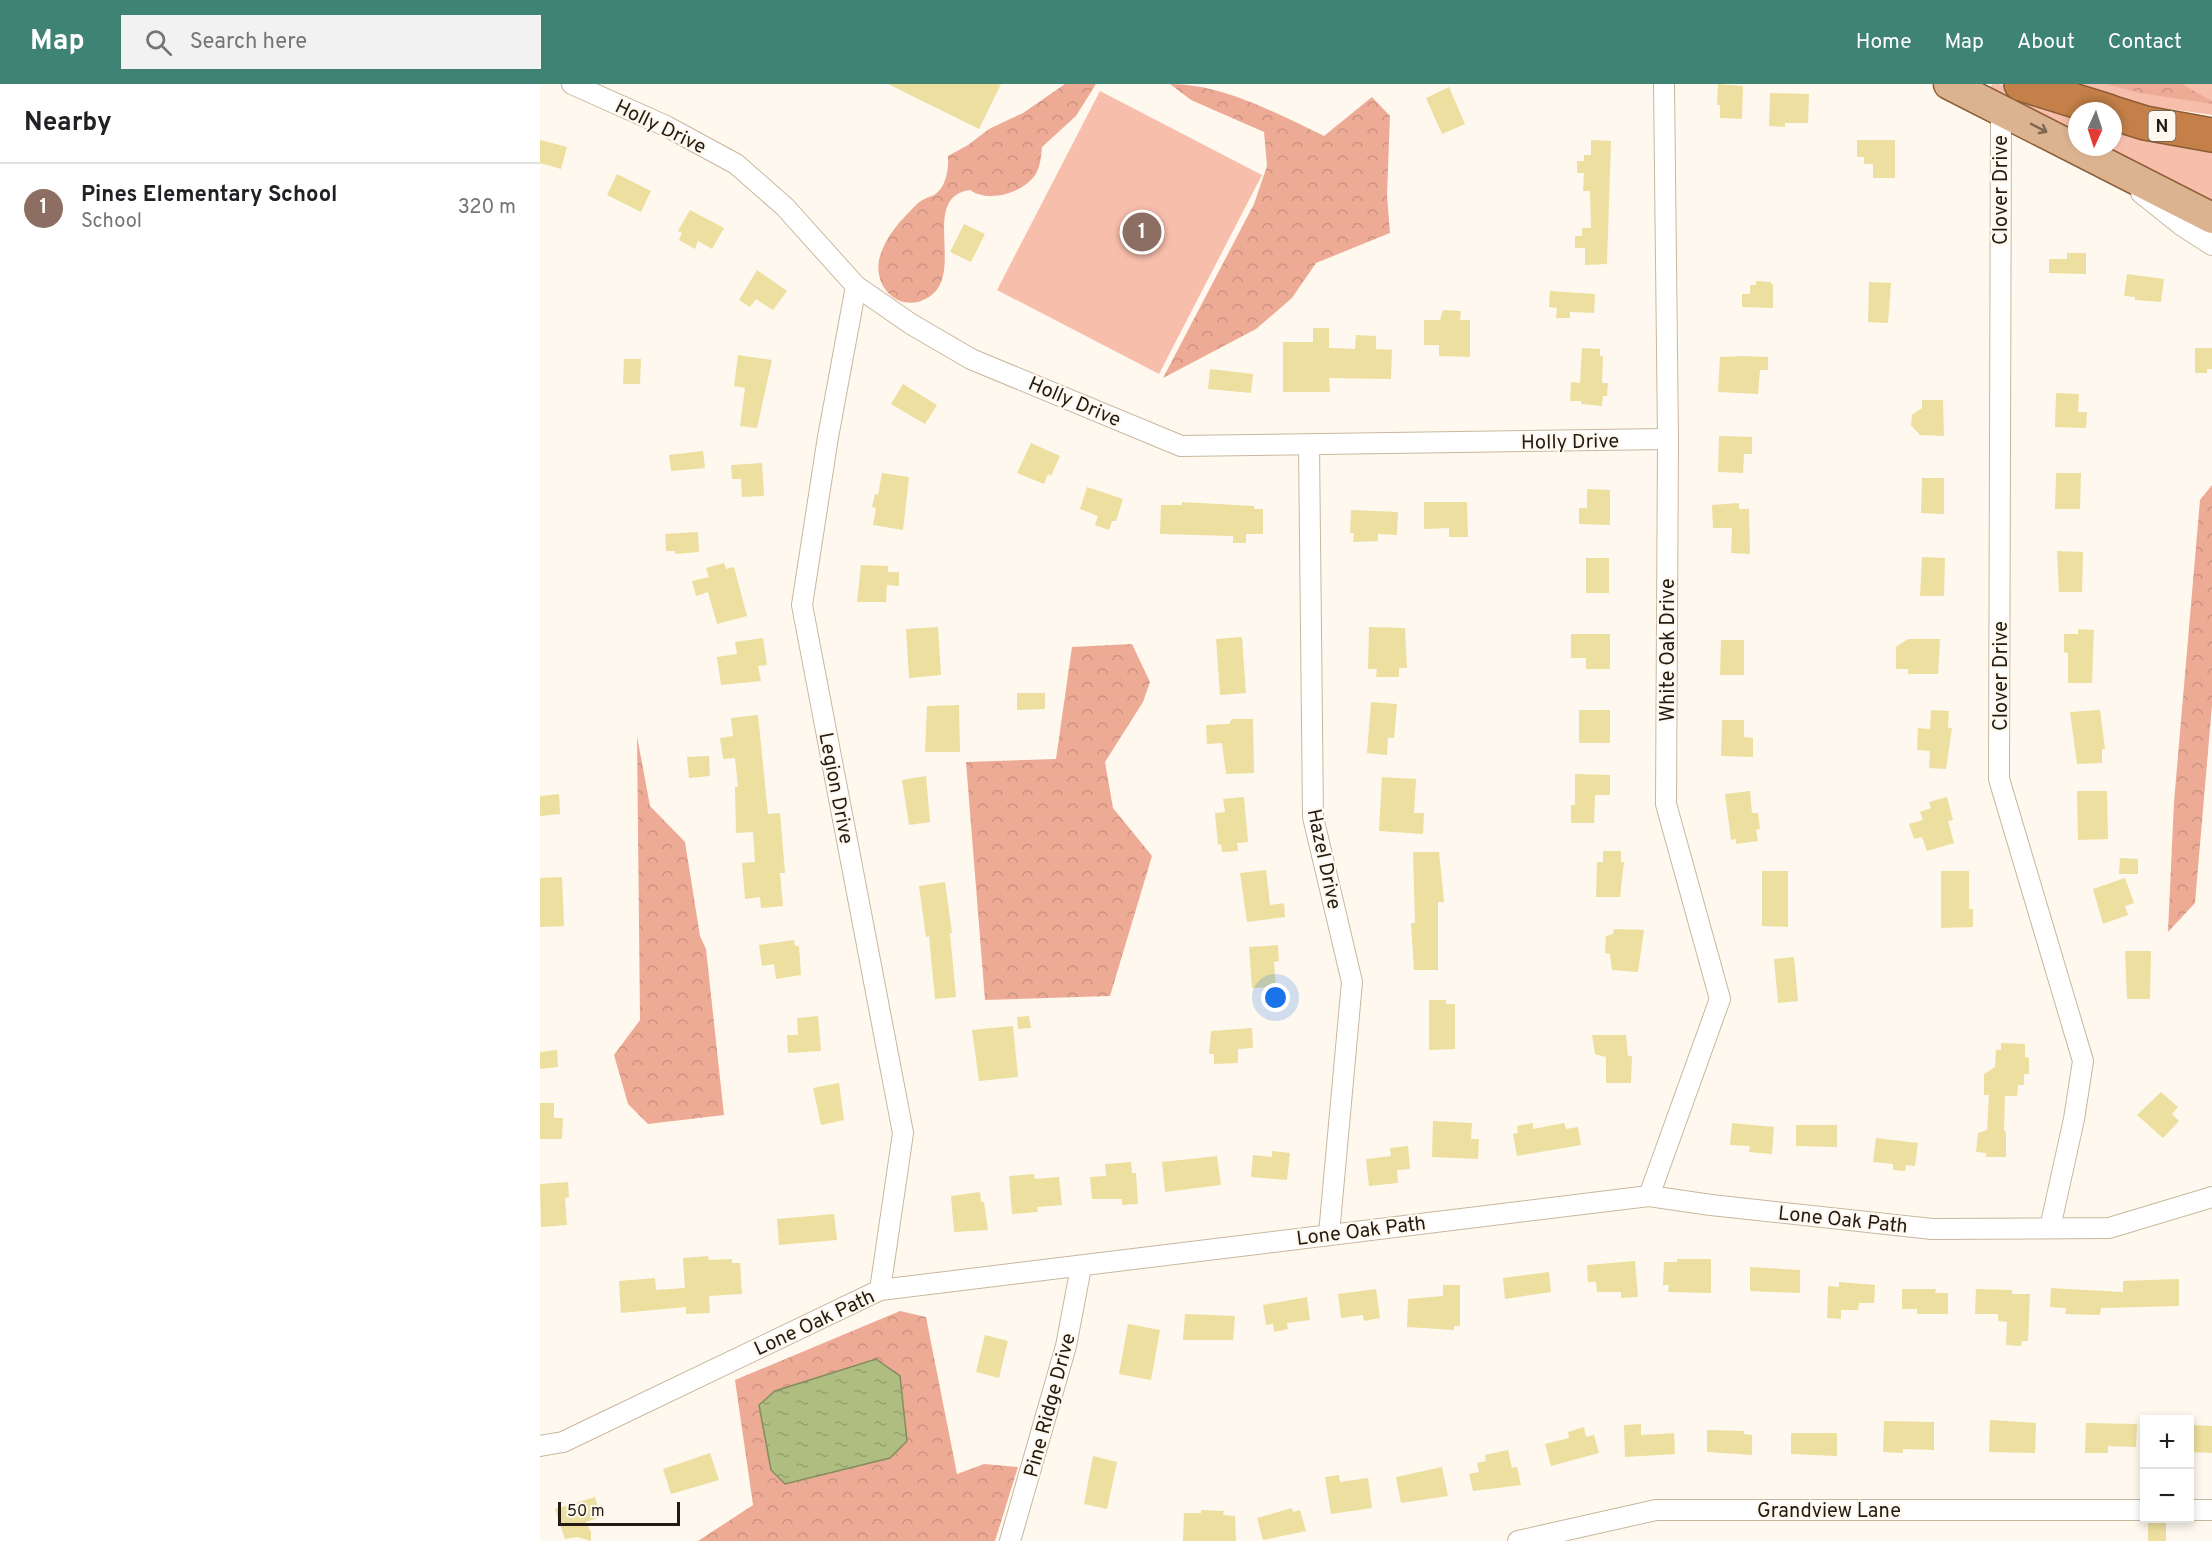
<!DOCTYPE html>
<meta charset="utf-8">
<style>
:root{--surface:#fff;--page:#f2f2f2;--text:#202124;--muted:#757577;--line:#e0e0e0;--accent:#3f8375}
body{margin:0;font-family:Overpass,sans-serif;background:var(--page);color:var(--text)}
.controls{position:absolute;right:18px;bottom:18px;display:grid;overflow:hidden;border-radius:0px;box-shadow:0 3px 9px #0003}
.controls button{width:54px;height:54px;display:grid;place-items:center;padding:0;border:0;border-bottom:2px solid var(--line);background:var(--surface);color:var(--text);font:30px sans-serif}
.compass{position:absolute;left:1528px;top:18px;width:54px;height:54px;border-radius:50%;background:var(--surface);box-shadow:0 3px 9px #0003;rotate:183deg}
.scale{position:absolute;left:18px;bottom:15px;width:122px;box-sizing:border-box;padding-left:6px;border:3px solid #211b12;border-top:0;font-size:16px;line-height:21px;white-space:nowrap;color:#211b12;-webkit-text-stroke:4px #fff8ee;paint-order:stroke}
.you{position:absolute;left:736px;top:914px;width:21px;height:21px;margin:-15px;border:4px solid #fff;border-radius:50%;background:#1a73e8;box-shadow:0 0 0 9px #1a73e833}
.badge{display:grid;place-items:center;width:39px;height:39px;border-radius:50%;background:var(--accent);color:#fff;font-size:20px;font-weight:700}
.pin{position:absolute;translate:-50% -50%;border:3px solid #fff;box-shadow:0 2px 6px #0006}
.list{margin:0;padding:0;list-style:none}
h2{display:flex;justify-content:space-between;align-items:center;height:78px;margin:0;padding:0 24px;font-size:26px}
h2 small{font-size:20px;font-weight:400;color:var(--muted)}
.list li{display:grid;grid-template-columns:39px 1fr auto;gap:18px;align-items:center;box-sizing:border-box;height:90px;padding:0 24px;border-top:2px solid var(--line)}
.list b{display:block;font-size:22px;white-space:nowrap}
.list p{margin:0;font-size:20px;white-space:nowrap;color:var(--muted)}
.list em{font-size:20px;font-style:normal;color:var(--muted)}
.icon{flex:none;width:33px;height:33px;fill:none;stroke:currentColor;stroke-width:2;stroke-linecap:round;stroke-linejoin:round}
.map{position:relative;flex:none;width:1672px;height:1457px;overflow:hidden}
header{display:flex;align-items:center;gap:36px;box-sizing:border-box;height:84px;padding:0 30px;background:var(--accent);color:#fff}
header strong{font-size:28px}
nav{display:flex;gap:33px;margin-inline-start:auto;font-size:21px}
.search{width:420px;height:54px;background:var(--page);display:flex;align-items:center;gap:15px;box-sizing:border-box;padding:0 21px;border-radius:0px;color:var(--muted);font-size:22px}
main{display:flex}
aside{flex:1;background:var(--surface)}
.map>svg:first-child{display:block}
</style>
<header>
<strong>Map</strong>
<div class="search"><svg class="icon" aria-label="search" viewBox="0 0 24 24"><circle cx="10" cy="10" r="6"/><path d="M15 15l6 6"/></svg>Search here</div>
<nav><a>Home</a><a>Map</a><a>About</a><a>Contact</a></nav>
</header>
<main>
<aside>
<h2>Nearby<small></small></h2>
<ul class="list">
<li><span class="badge" style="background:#8d6e63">1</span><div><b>Pines Elementary School</b><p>School</p></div><em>320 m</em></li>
</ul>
</aside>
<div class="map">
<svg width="1672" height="1457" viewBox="0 0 1672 1457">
<defs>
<pattern id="forest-crowns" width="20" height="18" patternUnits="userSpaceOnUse" patternTransform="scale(1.5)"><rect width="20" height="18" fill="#edab96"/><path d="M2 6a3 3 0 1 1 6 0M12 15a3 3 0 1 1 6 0" fill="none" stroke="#cb9380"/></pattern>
<pattern id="water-ripples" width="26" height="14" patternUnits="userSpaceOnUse" patternTransform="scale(1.5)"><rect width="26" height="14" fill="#afbd80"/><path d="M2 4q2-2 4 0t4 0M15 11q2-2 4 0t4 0" fill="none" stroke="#96a26e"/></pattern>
</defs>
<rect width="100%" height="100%" fill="#fff8ee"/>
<g fill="#f7beac">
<polygon points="1452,0 1459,0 1539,27 1537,48 1450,5"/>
<polygon points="1528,0 1672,0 1672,31 1582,18"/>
<polygon points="560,7 722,91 619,290 457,206"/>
<polygon points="1573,39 1672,59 1672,116 1566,63 1573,63"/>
</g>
<g fill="url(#forest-crowns)">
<path d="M525 0H556L536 32 502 63C501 74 500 87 492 95 477 111 447 118 430 106 379 113 426 190 389 213 361 231 331 204 340 172 343 162 348 153 355 144 361 136 369 128 376 121 381 116 386 114 392 112 406 106 409 84 408 72L428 61 449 45 483 29Z"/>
<path d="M630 0C683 0 736 29 784 52L832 13 850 32 847 111 850 149 776 179 752 214 716 245 623 294 714 120 727 82 724 48 651 16Z"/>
<polygon points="1566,0 1642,0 1672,17 1672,20 1600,9"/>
<polygon points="1672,401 1672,621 1655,819 1628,848 1634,718 1660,416"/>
<polygon points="592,560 610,598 603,618 565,678 573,724 612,772 570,912 445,916 426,678 516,675 532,563"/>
<polygon points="97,652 110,722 145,758 160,852 166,865 184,1031 108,1040 88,1020 74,971 100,936"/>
<polygon points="360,1227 386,1233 417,1390 444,1380 478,1383 455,1457 158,1457 213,1421 195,1296"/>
</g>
<polygon fill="url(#water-ripples)" stroke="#848c5f" stroke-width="1.5" points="336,1275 360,1292 367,1357 350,1374 245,1400 231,1386 219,1321 235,1307"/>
<g fill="#ecdf9f">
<polygon points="348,0 461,0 439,45"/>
<polygon points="1178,0 1203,2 1202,35 1180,34 1180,21 1177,21"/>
<polygon points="909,3 925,40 902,50 886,14"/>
<polygon points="1230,9 1269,10 1268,39 1245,39 1245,43 1229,42"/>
<polygon points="0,56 27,63 21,85 0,79"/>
<polygon points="1051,56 1071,57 1067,180 1045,181 1045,164 1035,164 1035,152 1042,152 1042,144 1051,144 1050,107 1043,107 1044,89 1037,89 1037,77 1044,77 1044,71 1051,71"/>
<polygon points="1317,56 1355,56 1355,94 1333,94 1333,80 1324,80 1324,73 1317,73"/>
<polygon points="77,90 111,107 101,128 67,111"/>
<polygon points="150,126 184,144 172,165 158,157 155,165 139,156 142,149 138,147"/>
<polygon points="424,140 445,150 431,178 410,168"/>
<polygon points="1527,169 1546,169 1546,190 1509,189 1509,175 1527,175"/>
<polygon points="217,186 247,207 233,226 216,215 210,223 199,216"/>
<polygon points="1587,190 1624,195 1621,218 1595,216 1595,213 1584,212"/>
<polygon points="1216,197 1230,198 1233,201 1233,224 1202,223 1202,210 1210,210 1210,201 1216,201"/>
<polygon points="1329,198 1351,199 1348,239 1328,238"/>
<polygon points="1010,207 1055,210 1054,229 1030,228 1030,234 1016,234 1017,224 1009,223"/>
<polygon points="903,226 921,227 920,236 930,236 930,273 899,272 899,261 884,261 884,236 900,236"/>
<polygon points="773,244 789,244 789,264 815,265 816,251 836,252 836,265 852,266 851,295 789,294 790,308 743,308 743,258 773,258"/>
<polygon points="1042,264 1060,265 1060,272 1063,272 1062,299 1068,299 1067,312 1063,312 1062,322 1041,320 1041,317 1030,317 1031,298 1040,299"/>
<polygon points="1655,264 1672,264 1672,285 1667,285 1667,289 1655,289"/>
<polygon points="198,271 232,276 217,344 200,342 205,304 194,302"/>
<polygon points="1203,272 1228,273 1228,286 1220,286 1218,310 1178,308 1180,273"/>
<polygon points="84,275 101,275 100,300 83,300"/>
<polygon points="670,285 713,290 711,309 668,305"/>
<polygon points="363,300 397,321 385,340 351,320"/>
<polygon points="1516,309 1539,310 1538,328 1547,328 1546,344 1515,343"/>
<polygon points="1382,316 1403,316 1404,352 1380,351 1371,341 1372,331 1382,324"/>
<polygon points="1179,352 1212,353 1212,370 1204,370 1203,389 1178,388"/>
<polygon points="491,359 520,372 511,392 508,390 504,400 477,389"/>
<polygon points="163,367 165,384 131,387 129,371"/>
<polygon points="222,379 224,412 202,413 201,395 192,395 191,381"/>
<polygon points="342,389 369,393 363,446 333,441 336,424 332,423 335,410 338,411"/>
<polygon points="1516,389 1541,389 1540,425 1515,425"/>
<polygon points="1382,394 1404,394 1404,430 1381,429"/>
<polygon points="547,403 583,415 576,437 572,437 569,446 555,441 558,432 540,425"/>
<polygon points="1047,405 1070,406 1070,441 1039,440 1039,424 1047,424"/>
<polygon points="642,418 714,422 714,425 723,425 723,450 706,450 706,459 693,459 693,452 620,450 621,421 642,421"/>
<polygon points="884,418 927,418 928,453 909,453 909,444 884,445"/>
<polygon points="1199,419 1199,425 1209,425 1210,470 1191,469 1192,444 1173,444 1172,421"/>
<polygon points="811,426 858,428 857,451 838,450 838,457 813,458 814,449 810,449"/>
<polygon points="158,448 159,468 135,470 135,467 126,467 125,450"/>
<polygon points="1517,467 1543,468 1542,508 1519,508"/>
<polygon points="1382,473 1405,474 1404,512 1380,512"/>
<rect x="1046" y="474" width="23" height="35"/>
<polygon points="184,479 186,485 194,483 207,532 177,540 168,508 156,512 152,497 169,493 166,484"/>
<polygon points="321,481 348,482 348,488 359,488 359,502 347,501 346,518 317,518"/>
<polygon points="398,543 401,591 369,594 366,545"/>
<polygon points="829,543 865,544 867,584 859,584 859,593 836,593 837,585 828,585"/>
<polygon points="1538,545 1554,546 1552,599 1528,599 1528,569 1524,568 1524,550 1538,550"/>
<polygon points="1031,550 1070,550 1070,585 1046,585 1046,574 1031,574"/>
<polygon points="702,553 706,609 680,611 676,555"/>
<polygon points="223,554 227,581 218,582 221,597 181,601 177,573 197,570 195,558"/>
<polygon points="1368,555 1400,555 1398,590 1368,590 1368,585 1356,585 1356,563"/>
<polygon points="1181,556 1204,556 1204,591 1180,591"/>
<polygon points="477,609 505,609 505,625 477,626"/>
<polygon points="831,618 857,620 854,654 848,654 847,671 827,669"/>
<polygon points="419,621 420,668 385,668 387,622"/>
<rect x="1039" y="626" width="31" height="33"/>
<polygon points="1391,626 1409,627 1408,644 1412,644 1406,685 1389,684 1390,667 1377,666 1378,644 1390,645"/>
<polygon points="1560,626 1565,665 1562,665 1562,679 1537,680 1530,628"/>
<polygon points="218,631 228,730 240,729 245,789 240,789 243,822 221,824 220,813 205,815 202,779 215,778 213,748 196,749 195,703 198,703 195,674 183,675 180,654 193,652 191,634"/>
<polygon points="692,635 713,635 714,689 686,690 682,659 667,660 666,641 689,640"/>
<polygon points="1182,636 1204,636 1204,653 1213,654 1213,673 1181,672"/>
<polygon points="169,672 170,692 149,694 147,673"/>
<polygon points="1035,690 1070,691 1070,711 1055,711 1054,739 1031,739 1031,721 1035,721"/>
<polygon points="386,692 390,738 369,741 362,696"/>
<polygon points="842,693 876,695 874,729 884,729 883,750 839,747"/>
<polygon points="1210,707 1212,729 1218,729 1220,745 1216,746 1218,757 1196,760 1196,755 1191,756 1185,710"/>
<polygon points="1537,707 1567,707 1568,755 1538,756"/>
<polygon points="19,710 20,730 0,732 0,712"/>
<polygon points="704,713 708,758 697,759 698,767 682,768 681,760 678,761 675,729 685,728 683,715"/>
<polygon points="1407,713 1413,736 1408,737 1414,759 1387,767 1382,753 1374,755 1369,740 1383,736 1380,728 1391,724 1389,718"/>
<polygon points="1063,767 1081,767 1081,778 1084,778 1080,813 1056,813 1057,778 1063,778"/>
<polygon points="873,768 899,768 904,818 898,818 898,886 874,886 871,839 875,839"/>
<polygon points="1580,774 1598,775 1598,790 1579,790"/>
<polygon points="726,786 730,821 744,819 745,833 707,838 700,789"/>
<polygon points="1222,787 1248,787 1248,843 1222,842"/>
<polygon points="1401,787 1429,787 1429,825 1433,825 1433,843 1401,844"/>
<polygon points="22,793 24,842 0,843 0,794"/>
<polygon points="1585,794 1594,819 1585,822 1588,831 1563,840 1553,805"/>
<polygon points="405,798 412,849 410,849 416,913 395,915 389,852 386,853 379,802"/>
<polygon points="1074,845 1104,846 1098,888 1072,886 1070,870 1065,869 1066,852 1073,850"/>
<polygon points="254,856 255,862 259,862 261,891 236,895 234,880 222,882 219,861"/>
<polygon points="738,861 739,877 734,878 736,903 712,904 709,863"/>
<polygon points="1585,867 1611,867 1610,915 1587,915"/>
<polygon points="1254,873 1258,917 1238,919 1234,875"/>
<polygon points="889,916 906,916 906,920 915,920 915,965 889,966"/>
<polygon points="278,932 281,967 248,969 247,951 258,951 257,934"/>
<polygon points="489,932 491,944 478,945 477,933"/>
<polygon points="473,942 478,993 439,997 432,946"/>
<polygon points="712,944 713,964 698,965 698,979 674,980 674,970 669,970 671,947"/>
<polygon points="1052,951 1086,951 1088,972 1092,972 1091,999 1066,999 1066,973 1055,970"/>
<polygon points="1461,959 1485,960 1485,973 1489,974 1489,990 1484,990 1484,1001 1478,1001 1477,1012 1465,1012 1464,1047 1466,1047 1466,1073 1446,1073 1446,1069 1436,1068 1438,1049 1447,1046 1449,1011 1444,1011 1444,990 1455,983 1456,966 1461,966"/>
<polygon points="17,966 18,983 0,985 0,968"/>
<polygon points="299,999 304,1036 281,1041 273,1004"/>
<polygon points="1621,1008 1638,1023 1632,1030 1639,1037 1623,1054 1597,1031"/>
<polygon points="0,1019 14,1019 14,1034 23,1034 22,1055 0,1055"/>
<polygon points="893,1037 932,1039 931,1055 939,1055 938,1075 892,1073"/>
<polygon points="993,1039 993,1045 1024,1039 1026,1045 1038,1043 1041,1061 977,1072 973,1050 978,1049 977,1042"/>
<polygon points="1192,1039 1234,1043 1232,1070 1209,1068 1210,1062 1190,1061"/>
<polygon points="1256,1041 1297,1041 1297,1063 1256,1062"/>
<polygon points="1336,1054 1378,1059 1375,1082 1366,1081 1365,1087 1353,1086 1353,1080 1333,1078"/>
<polygon points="868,1062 870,1085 857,1086 858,1099 829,1102 826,1075 851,1072 850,1064"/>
<polygon points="732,1067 750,1069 747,1096 711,1093 713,1071 732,1073"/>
<polygon points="677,1072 681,1101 625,1108 622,1078"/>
<polygon points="591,1078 592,1089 596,1089 598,1120 582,1121 582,1115 552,1115 550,1093 566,1092 565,1080"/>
<polygon points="494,1090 495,1095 519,1093 522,1121 497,1123 498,1128 472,1130 469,1092"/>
<polygon points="28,1098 29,1113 25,1114 27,1141 1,1143 0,1100"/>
<polygon points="440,1108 441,1118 444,1118 448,1146 414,1148 411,1112"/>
<polygon points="294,1130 297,1156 239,1161 237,1135"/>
<polygon points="168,1172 169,1176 192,1175 192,1179 200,1179 202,1210 169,1212 170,1229 146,1230 146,1223 81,1229 79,1197 115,1194 116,1206 145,1204 143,1174"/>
<polygon points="1137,1175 1171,1175 1171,1209 1128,1208 1129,1201 1123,1201 1124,1178 1137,1178"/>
<polygon points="1095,1177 1098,1213 1081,1214 1081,1208 1057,1208 1056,1198 1048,1198 1047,1181"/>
<polygon points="1210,1183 1260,1186 1260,1209 1210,1207"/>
<polygon points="1009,1188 1011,1208 965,1215 963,1194"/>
<polygon points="1639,1195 1639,1222 1561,1224 1560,1231 1525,1230 1526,1224 1510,1223 1511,1204 1583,1208 1583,1197"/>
<polygon points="1299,1198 1335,1201 1334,1219 1319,1219 1318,1226 1301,1226 1301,1235 1287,1234 1288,1202 1299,1203"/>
<polygon points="903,1201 920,1201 920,1242 914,1242 914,1246 867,1243 868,1215 903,1212"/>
<polygon points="836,1205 840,1234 824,1237 823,1231 801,1234 798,1210"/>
<polygon points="1362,1205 1396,1205 1395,1209 1408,1209 1408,1230 1377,1230 1377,1225 1362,1225"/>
<polygon points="1436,1205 1472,1206 1472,1210 1490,1210 1488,1257 1482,1257 1481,1262 1466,1261 1467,1238 1458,1237 1458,1230 1435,1230"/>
<polygon points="767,1213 770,1236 747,1239 748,1245 734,1248 733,1240 726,1241 723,1221"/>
<polygon points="645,1230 695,1232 693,1256 643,1256"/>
<polygon points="588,1240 620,1246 611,1296 579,1290"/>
<polygon points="445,1251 468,1257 459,1294 436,1288"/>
<polygon points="1450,1336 1496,1339 1495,1369 1449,1368"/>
<polygon points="1344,1337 1394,1338 1394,1366 1363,1365 1363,1369 1343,1368"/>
<polygon points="1546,1339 1597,1340 1596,1363 1568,1362 1568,1369 1545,1369"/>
<polygon points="1101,1340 1101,1351 1134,1349 1135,1370 1085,1373 1084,1341"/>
<polygon points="1650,1341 1672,1342 1672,1369 1650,1368"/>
<polygon points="1044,1343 1046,1353 1054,1351 1059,1369 1011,1382 1005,1360 1029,1354 1028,1348"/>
<polygon points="1167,1346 1204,1347 1204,1350 1212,1351 1212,1371 1167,1368"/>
<polygon points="1251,1349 1297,1349 1297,1372 1251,1370"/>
<polygon points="968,1366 972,1384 977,1383 981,1401 933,1407 929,1390 939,1388 937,1379 946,1377 945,1371"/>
<polygon points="170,1369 179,1396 131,1410 123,1385"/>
<polygon points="553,1372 577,1378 567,1425 544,1420"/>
<polygon points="902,1383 908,1412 861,1419 856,1393"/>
<polygon points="799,1391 800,1398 828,1394 832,1424 791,1430 785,1393"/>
<polygon points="55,1413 61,1433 46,1438 51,1448 51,1457 37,1453 25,1455 15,1425"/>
<polygon points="752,1424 753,1428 760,1426 766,1447 723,1456 717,1434"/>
<polygon points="661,1426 684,1427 683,1431 695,1432 696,1457 643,1457 644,1429 661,1429"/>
<polygon points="1608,1438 1626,1439 1626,1457 1608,1457"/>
</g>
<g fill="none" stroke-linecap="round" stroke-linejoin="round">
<defs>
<g id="minor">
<polyline points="32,0 126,42 196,80 245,123 316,202 371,240 431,275 641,362 1128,355"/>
<polyline points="1461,25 1459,695 1543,977 1534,1035 1510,1144"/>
<polyline points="1601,109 1641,141 1672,161"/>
<polyline points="316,202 288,353 262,521 363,1049 340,1206"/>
<polyline points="769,361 773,733 812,898 789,1150"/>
<polyline points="1109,1112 1180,915 1126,720 1128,355 1124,0"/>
<polyline points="0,1362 23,1358 340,1206 1109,1112 1171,1121 1392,1145 1569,1144 1672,1113"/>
<polyline points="1650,1426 1672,1426"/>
<polyline points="470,1457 526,1262 541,1183"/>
<polyline points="978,1457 1116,1426 1604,1426"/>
</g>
<polyline id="primary" points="1409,0 1672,134"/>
<g id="motorway">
<polyline points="1481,0 1568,27"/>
<polyline points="1573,29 1605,39 1672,51"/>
</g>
</defs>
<use href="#minor" stroke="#c8b79e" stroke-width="22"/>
<use href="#primary" stroke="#8b5d35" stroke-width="33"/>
<use href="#motorway" stroke="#8b5d35" stroke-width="36"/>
<use href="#minor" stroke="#fff" stroke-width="20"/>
<use href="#primary" stroke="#dcb391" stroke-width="30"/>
<use href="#motorway" stroke="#c48048" stroke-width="33"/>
</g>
<defs><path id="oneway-shaft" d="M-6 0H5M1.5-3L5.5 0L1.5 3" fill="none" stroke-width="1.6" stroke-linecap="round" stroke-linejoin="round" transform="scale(1.5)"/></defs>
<use stroke="#7e6752" href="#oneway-shaft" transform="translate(1499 44) rotate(27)"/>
<g text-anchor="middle" stroke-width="4.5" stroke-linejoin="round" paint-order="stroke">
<rect fill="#fff8ee" stroke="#645d54" stroke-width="1.5" x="1608.5" y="27" width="27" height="30" rx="4.5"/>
<g font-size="18" font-weight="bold" fill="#211b12">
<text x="1622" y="48">N</text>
</g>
<g font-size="20" fill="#211b12" stroke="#fff8ee">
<text transform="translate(121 42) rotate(26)" y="7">Holly Drive</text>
<text transform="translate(1460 106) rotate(-90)" y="7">Clover Drive</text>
<text transform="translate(535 317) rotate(23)" y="7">Holly Drive</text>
<text transform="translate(1030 357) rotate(-1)" y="7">Holly Drive</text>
<text transform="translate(1127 566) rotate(-90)" y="7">White Oak Drive</text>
<text transform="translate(1460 592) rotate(-90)" y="7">Clover Drive</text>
<text transform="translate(297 704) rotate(79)" y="7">Legion Drive</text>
<text transform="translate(785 775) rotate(78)" y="7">Hazel Drive</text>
<text transform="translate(1303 1135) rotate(6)" y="7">Lone Oak Path</text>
<text transform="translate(821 1146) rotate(-7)" y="7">Lone Oak Path</text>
<text transform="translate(274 1238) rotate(-25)" y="7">Lone Oak Path</text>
<text transform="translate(509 1321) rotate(-75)" y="7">Pine Ridge Drive</text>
<text x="1289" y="1433">Grandview Lane</text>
</g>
</g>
</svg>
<div class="controls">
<button>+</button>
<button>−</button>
</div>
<svg class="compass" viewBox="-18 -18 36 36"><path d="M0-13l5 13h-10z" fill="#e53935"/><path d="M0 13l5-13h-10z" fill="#757577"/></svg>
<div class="scale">50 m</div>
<div class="you"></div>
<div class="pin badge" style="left:602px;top:148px;background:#8d6e63">1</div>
</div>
</main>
